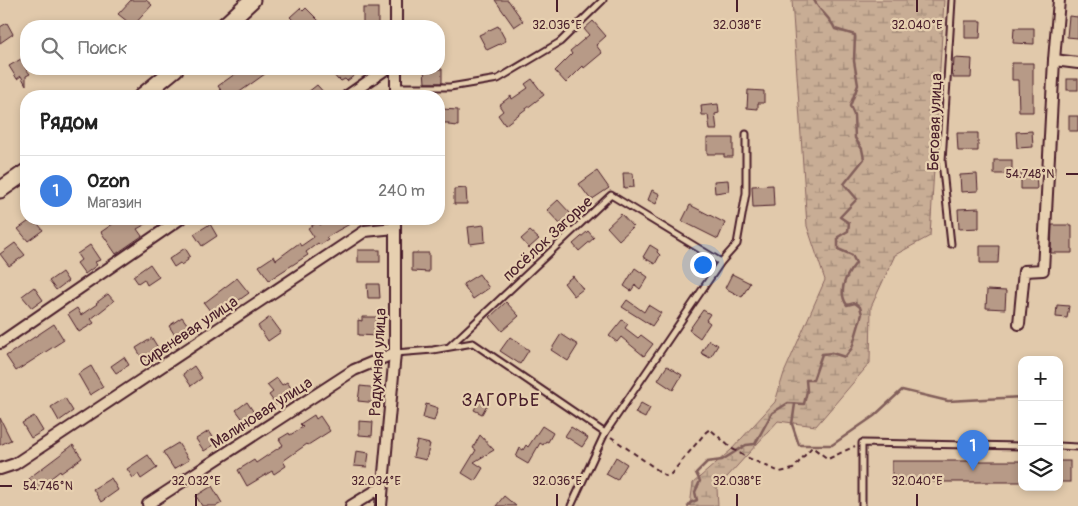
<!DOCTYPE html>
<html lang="ru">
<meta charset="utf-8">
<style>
:root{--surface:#fff;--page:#f2f2f2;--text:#222;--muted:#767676;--line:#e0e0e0;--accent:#1a73e8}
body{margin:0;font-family:Pangolin,sans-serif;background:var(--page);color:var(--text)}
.controls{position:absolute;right:15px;bottom:15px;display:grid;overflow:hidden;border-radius:10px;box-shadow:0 2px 8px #0003}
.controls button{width:45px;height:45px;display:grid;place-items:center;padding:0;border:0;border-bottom:1px solid var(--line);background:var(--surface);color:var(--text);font:25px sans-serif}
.you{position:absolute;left:702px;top:264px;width:18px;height:18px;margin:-12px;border:4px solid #fff;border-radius:50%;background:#1a73e8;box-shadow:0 0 0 8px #1a73e833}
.badge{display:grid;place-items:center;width:32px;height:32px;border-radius:50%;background:var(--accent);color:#fff;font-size:16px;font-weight:700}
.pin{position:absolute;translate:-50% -41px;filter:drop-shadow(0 1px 2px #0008)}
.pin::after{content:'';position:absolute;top:26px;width:18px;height:15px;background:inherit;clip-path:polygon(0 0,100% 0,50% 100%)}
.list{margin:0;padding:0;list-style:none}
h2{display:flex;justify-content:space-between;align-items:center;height:65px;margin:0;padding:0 20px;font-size:21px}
h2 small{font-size:16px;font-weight:400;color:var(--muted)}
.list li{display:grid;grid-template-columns:32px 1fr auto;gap:15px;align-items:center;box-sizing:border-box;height:70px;padding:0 20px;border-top:1px solid var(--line)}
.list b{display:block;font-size:19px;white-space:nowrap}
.list p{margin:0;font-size:16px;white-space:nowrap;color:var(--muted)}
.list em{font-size:16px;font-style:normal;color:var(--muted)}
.icon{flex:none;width:28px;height:28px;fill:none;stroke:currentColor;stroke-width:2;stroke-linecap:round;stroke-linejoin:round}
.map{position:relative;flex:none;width:1078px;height:506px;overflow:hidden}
.search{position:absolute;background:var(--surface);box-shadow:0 2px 8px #0003;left:20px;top:20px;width:425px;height:55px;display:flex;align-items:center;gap:12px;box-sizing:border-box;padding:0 18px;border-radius:20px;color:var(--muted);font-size:19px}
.panel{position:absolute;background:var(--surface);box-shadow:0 2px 8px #0003;left:20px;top:90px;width:425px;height:135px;border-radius:20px}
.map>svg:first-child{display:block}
</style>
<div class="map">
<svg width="1078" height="506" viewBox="0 0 1078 506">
<defs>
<pattern id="wetland-marsh" width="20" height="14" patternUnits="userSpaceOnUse" patternTransform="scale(1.25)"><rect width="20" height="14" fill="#c8ad95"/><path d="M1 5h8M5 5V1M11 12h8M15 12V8" fill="none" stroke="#a48c7a"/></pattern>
</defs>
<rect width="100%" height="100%" fill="#e1c9ab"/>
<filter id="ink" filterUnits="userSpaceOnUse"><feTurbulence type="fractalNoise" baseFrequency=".02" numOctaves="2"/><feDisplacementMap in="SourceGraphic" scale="10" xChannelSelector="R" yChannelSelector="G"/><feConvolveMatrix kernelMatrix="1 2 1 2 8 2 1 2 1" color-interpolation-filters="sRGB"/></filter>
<g filter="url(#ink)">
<polygon fill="url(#wetland-marsh)" stroke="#896660" points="792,0 944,0 930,236 895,255 871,307 870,363 816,426 778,421 717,488 718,506 690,506 693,483 731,450 775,402 784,373 825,280 807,226"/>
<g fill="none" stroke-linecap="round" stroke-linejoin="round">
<g stroke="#825e5a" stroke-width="2.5">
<polyline points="795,404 792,424 799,445 832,445 874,416 902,390 948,401 1022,397"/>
<path d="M688 506 690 503 697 500 695 492 700 481 696 473 707 462 722 460 746 445 755 444 772 413 788 403 804 404 807 391 806 380H813L822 354 832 353 845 357 852 348 862 314 860 307 855 303 847 305C837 291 846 275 856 263L852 255 838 249V237L848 231 849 223 840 217 857 199 844 184 864 159 862 149 855 138 854 115 850 106 858 85 854 61 855 35 835 29C830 17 820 12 814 0"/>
</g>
</g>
<g fill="#b79a87" stroke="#4a1f2b">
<polygon points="131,0 146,0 152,5 133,26 118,14"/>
<polygon points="495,0 508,0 523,21 514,27"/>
<polygon points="300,8 303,11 306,8 319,21 313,26 288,26 294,21 290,17"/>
<rect x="363" y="8" width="15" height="16"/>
<polygon points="1069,16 1078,17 1078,38 1067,37"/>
<polygon points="593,21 606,36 596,45 602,53 584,68 583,66 566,83 555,71 572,54 570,51 589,35 584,29"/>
<polygon points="965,21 981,21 980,38 965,38"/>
<polygon points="7,23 13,34 0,43 0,27"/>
<polygon points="498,26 506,41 487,50 479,35"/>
<polygon points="1014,28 1034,28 1034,44 1013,43"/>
<polygon points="26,56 26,69 30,74 26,76 26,85 21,76 17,79 9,66"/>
<polygon points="954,58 972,59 971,78 953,78"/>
<polygon points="1012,63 1033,63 1033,112 1019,112 1018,80 1012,80"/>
<polygon points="242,69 272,69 234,96 225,96 218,86"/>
<polygon points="340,69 363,69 347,81 345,79 341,81 339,79 338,80 333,74"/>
<polygon points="424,69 442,69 442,83 425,83"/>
<polygon points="532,79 544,95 505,125 498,115 503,111 499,105 511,96 512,99 528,88 525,84"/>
<rect x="1067" y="79" width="11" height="11"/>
<polygon points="317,85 327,96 303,96"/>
<polygon points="748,90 764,91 764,103 758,103 758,109 747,108"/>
<polygon points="718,104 719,113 715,114 717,130 710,130 708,115 702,115 701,106"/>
<polygon points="442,109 458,110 458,126 448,125 449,123 440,123 440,113 442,113"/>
<rect x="1069" y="116" width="9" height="15"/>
<polygon points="1032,131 1033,147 1017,148 1016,132"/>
<polygon points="957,133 978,133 978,151 958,151"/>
<polygon points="707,138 733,138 733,157 724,157 724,154 707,154"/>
<rect x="994" y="160" width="18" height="14"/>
<polygon points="597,171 609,188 591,200 579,184"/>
<polygon points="1021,171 1036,171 1037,189 1021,189"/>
<polygon points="623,173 633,173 634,187 624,188"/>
<polygon points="977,174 978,191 961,192 960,175"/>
<polygon points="728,180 729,191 715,193 714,181"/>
<polygon points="773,185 774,206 753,207 752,186"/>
<polygon points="466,188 467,204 454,204 454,189"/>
<polygon points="652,190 660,194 656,204 648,200"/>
<polygon points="558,200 571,214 560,224 547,210"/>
<polygon points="690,205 725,223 718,239 682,221"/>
<polygon points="979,208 979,228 959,229 958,209"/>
<polygon points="621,214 633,227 619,240 607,227"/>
<polygon points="32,219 34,219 43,230 28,241 18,229"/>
<polygon points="120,219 155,219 137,229 142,236 116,254 101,232"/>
<polygon points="330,219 359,219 337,231 326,238 328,240 320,245 318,243 306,252 308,255 269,280 259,266 274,256 276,260 299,243 301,246 314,237 308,228 318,222 320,225"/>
<polygon points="210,224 217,236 202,246 194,234"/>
<polygon points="484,225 485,242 470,244 468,227"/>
<polygon points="1052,225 1072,225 1072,253 1051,253"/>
<polygon points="530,231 539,239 529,248 521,239"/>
<polygon points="588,231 594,238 579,251 573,244"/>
<polygon points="15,243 25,255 9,266 0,254"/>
<polygon points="90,245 100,260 95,262 97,265 85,274 77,263 81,260 77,254"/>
<polygon points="650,245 658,250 657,252 660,255 655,264 643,257"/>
<polygon points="980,246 999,246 998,263 980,263"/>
<polygon points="185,248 190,256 187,258 188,260 181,265 180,263 174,267 169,259"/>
<rect x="358" y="250" width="22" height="12"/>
<polygon points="412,253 429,253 429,272 412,271"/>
<polygon points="150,264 159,277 147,285 144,279 138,283 133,276"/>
<polygon points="635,268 648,277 640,289 635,285 631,291 624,286"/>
<polygon points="62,272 68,281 56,290 49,281"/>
<polygon points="479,274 489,288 473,299 463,284"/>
<polygon points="732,274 750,283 742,297 725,288"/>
<polygon points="573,276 583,289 574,296 564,283"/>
<polygon points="237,278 249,293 235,303 234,302 214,316 204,303"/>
<polygon points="367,284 379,284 380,298 368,298"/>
<polygon points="34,287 43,300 32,308 22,296"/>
<polygon points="987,290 1006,291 1005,309 986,308"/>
<polygon points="108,294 114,301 91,319 94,323 79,332 68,314 77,308 81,315 97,304 96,303"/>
<polygon points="627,300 644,312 648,305 661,313 652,326 622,307"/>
<polygon points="506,302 519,316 502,331 490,317"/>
<polygon points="1057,305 1069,306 1067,318 1056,317"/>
<polygon points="703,310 710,314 706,320 710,323 700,338 689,330"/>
<polygon points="182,317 190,328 176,337 169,326"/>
<polygon points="270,317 281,332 268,341 258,326"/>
<polygon points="362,317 377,317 377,322 380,322 379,336 358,335 358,320 362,321"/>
<polygon points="622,320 628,324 625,328 638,338 641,335 653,344 644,356 621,337 617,342 609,336"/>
<polygon points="54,324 64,340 16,371 6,356"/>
<polygon points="561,334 578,345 568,361 551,350"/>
<polygon points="510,337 529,350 520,364 500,351"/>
<polygon points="152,338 160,351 144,361 136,348"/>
<polygon points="709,340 718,345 710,358 701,353"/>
<polygon points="124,357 129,365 116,373 111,366"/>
<polygon points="91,366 103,387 90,395 78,374"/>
<polygon points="194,366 202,378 191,386 183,374"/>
<polygon points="667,366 682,375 673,390 658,380"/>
<polygon points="277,378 282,385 287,382 296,395 284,404 282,401 276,405 269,395 273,392 267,385"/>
<polygon points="360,386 379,388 377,403 358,401"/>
<polygon points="65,398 73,411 59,421 51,407"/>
<polygon points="480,399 488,403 482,414 474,410"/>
<polygon points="247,402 255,414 245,422 236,410"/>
<polygon points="641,403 650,408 645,418 635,413"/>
<polygon points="426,404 438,408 434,421 423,418"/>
<polygon points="314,415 316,419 320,416 330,431 308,445 307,444 283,461 286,466 274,474 272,471 247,486 238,470 254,460 256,463 283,445 279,439 289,433 290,435 303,427 300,424"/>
<polygon points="34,416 43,431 31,438 22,423"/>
<polygon points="0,418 11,440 0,445"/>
<polygon points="359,421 373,422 372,436 359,435"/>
<polygon points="542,426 553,433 548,442 546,441 543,445 540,443 528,464 516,457 520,448 523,450 526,445 528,447"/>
<polygon points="571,427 588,438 582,447 565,436"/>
<polygon points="209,431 217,443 204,451 196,439"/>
<polygon points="480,435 494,450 474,462 483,468 475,481 462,473 476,450 473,448"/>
<polygon points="417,441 430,444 426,460 413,457"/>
<polygon points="178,443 189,460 174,469 163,452"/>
<polygon points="73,445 82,458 61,473 60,471 37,489 29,478"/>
<polygon points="356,451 369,453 367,467 354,466"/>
<polygon points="148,455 157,468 141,479 138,474 133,478 127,469"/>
<polygon points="616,457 627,464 617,480 606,474"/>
<rect x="892" y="461" width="130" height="21"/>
<rect x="1059" y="461" width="11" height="21"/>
<polygon points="111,478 118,490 101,502 93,489"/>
<polygon points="212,486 222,503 216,506 202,506 196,496"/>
<polygon points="504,496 516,506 496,506"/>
</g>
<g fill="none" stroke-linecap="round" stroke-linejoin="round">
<defs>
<g id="service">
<polyline points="396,87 450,87 498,79 560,42 603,0"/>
<polyline points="951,244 942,161 952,0"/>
<polyline points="450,346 611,195 721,262"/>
<polyline points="395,353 433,350 473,343 605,433 721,262 737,244 746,193 746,134"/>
<polyline points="1059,446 1078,447"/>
<polyline points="571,506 605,433"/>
<polyline points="862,506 862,443 1022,446"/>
</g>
<g id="minor">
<polyline points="396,0 396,26"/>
<polyline points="1054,60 1078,63"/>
<polyline points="347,96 386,69"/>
<polyline points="396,96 396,69"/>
<polyline points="1019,324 1024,271 1043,270 1054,60 1059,0"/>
<polyline points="0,343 180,219"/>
<polyline points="0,469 15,464 365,231 395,228"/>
<polyline points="148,504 354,370 395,353"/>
<polyline points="351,506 382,487"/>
<polyline points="381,506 395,353 395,219"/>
</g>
<g id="secondary">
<polyline points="224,26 252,0"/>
<polyline points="142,96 175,69"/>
<polyline points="0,190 26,172"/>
</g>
</defs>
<use href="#service" stroke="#4a1f2b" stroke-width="9"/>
<use href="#minor" stroke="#4a1f2b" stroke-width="14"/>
<use href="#secondary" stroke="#4a1f2b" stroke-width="19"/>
<polyline stroke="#4a1f2b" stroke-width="2" stroke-dasharray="5 4" stroke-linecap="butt" points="611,437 666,476 671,474 706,432 710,429 731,448 746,457 780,472 793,469 812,447 828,459 855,446"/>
<use href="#service" stroke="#e7d0b0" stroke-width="5"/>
<use href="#minor" stroke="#e7d0b0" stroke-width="10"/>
<use href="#secondary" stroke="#e7d0b0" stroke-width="15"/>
</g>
</g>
<path fill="none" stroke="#4a1f2b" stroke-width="2" d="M557 0V12M737 0V12M917 0V12M1066 174H1078M0 486H12M196 494V506M376 494V506M557 494V506M737 494V506M917 494V506"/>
<g text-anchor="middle" stroke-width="4.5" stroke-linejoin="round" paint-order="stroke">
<g font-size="16" fill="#4a1f2b" stroke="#e7d0b0">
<text transform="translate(934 122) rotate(-88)" y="6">Беговая улица</text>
<text transform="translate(547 238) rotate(-43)" y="6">посёлок Загорье</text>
<text transform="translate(188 331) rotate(-34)" y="6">Сиреневая улица</text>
<text transform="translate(377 362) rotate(-87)" y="6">Радужная улица</text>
<text transform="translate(261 412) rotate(-33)" y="6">Малиновая улица</text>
</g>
<g font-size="18" letter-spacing="1" fill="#4a1f2b" stroke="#e7d0b0">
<text x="501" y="406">ЗАГОРЬЕ</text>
</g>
</g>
<g font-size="12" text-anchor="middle" fill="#4a1f2b" stroke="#e7d0b0" stroke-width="4.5" stroke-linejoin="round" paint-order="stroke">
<text x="557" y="29">32.036°E</text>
<text x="737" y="29">32.038°E</text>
<text x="917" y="29">32.040°E</text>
<text x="1030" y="178">54.748°N</text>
<text x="196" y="485">32.032°E</text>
<text x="376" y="485">32.034°E</text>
<text x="557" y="485">32.036°E</text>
<text x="737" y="485">32.038°E</text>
<text x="917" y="485">32.040°E</text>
<text x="48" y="490">54.746°N</text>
</g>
</svg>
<div class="controls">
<button>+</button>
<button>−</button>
<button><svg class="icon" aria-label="layers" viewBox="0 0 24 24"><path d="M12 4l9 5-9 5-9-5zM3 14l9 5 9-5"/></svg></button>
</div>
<div class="you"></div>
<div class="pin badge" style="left:973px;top:471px;background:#3f7fe0">1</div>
<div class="search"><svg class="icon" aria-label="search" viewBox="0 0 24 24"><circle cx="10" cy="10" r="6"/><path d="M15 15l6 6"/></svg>Поиск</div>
<section class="panel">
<h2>Рядом<small></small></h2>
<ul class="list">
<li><span class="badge" style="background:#3f7fe0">1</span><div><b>Ozon</b><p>Магазин</p></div><em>240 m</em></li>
</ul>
</section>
</div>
